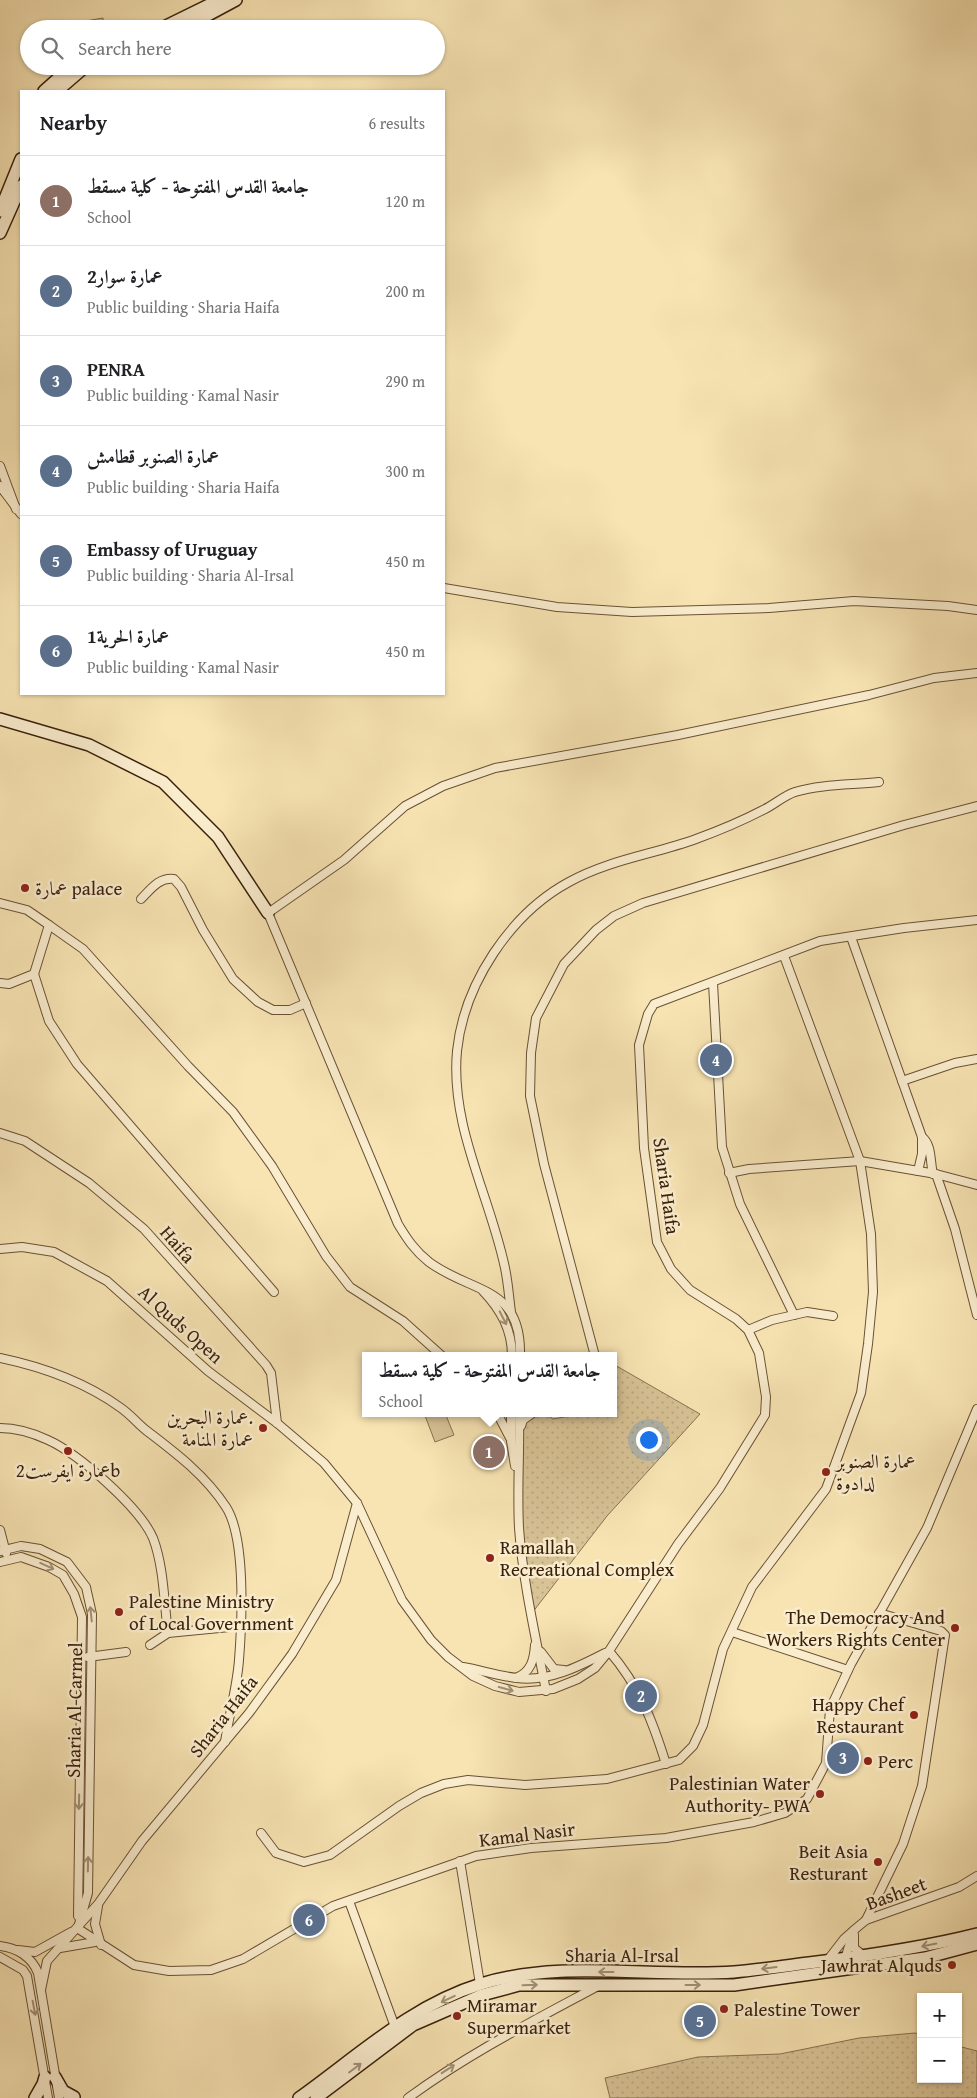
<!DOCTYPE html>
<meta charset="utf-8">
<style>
:root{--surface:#fff;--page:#f2f2f2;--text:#202124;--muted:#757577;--line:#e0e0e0;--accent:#b45309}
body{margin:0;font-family:"Gentium Book Plus",Amiri,serif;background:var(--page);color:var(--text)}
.controls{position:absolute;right:15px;bottom:15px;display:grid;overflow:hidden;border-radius:0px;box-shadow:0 1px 4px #0004}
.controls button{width:45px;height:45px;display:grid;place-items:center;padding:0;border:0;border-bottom:1px solid var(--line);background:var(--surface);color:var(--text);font:25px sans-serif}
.you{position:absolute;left:648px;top:1439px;width:18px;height:18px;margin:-12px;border:4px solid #fff;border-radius:50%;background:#1a73e8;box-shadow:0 0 0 8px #1a73e833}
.badge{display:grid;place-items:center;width:32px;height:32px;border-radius:50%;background:var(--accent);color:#fff;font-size:16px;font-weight:700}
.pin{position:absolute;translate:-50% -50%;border:2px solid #fff;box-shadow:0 1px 5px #0006}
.popup{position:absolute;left:362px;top:1352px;width:255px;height:65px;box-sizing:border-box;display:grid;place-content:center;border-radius:0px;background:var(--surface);filter:drop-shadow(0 1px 4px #0005);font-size:16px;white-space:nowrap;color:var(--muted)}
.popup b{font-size:19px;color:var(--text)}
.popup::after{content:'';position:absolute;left:50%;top:100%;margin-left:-10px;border:10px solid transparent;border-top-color:var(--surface)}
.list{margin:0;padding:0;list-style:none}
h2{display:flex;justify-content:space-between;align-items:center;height:65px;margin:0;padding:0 20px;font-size:21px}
h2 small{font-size:16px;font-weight:400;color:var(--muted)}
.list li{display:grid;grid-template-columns:32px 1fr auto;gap:15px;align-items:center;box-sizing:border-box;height:90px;padding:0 20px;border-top:1px solid var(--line)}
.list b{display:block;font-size:19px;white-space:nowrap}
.list p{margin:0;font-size:16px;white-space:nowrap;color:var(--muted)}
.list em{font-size:16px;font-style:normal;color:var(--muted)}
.icon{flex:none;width:28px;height:28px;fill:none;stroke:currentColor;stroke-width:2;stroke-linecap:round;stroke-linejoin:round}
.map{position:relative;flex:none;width:977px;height:2098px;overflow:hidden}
.search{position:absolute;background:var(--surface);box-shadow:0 1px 4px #0004;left:20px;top:20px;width:425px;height:55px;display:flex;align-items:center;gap:12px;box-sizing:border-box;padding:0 18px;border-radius:28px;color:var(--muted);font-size:19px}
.panel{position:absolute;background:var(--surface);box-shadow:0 1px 4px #0004;left:20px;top:90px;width:425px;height:605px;border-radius:0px}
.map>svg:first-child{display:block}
</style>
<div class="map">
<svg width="977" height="2098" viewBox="0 0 977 2098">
<defs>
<pattern id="park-dots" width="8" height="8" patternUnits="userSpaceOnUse" patternTransform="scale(1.25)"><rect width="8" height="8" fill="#d8c396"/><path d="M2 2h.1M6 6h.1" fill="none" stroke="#baa780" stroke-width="1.8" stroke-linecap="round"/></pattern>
</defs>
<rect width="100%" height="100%" fill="#f8e4b3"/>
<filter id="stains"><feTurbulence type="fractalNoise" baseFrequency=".004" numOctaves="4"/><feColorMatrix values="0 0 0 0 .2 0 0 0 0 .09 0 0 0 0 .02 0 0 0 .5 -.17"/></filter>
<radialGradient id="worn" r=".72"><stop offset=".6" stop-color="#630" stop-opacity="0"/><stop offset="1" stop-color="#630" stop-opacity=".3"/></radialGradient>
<g fill="#d8c396" stroke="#887250">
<polygon points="103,18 104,29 81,29 80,22"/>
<polygon points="424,1413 445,1413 454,1435 435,1442"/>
</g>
<g fill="url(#park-dots)" stroke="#887250">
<polygon points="613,1364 700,1414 607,1516 532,1613 521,1548 519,1431 534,1413 544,1413 553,1419 586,1413 613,1413"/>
<polygon points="915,2033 921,2035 921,2079 958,2079 958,2046 977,2051 977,2098 610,2098 605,2078 698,2057 780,2054 859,2038"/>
</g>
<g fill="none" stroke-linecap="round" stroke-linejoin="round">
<defs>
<g id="street">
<polyline points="0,466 16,509"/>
<polyline points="0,486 21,514"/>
<polyline points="444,588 557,607 632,612 769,608 854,601 948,606 977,610"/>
<path d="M141 899C151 889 159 877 174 879L181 887 203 930 233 979 258 1002 273 1010H290L306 1003"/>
<polyline points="0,903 27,910 49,925 34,974 9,984 0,983"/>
<polyline points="49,925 83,949 188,1066 233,1112 272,1166 326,1256 350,1287 403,1321 442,1356"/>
<polyline points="851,937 922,1137 922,1154 918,1171"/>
<polyline points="34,974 49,1021 77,1064 274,1292"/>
<polyline points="713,983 722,1147 740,1204 794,1315"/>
<polyline points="902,1081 955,1063 977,1059"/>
<polyline points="0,1133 25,1141 89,1183 144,1229 266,1365 271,1373 277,1423"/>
<path d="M922 1137C932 1144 930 1162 933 1174"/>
<polyline points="729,1173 749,1169 860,1161 936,1174 977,1185"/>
<polyline points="936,1174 955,1229 977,1315"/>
<polyline points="0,1249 22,1247 54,1252 107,1281 208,1371 277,1423 324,1463 357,1503 402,1600 431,1640 448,1657 473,1676 495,1686 519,1692 553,1689 578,1679 595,1668 609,1651 678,1544 720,1488 765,1415 766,1397 759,1353 748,1330 736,1319 690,1290 671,1269 657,1242 644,1148 639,1045 648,1014 654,1004 820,941 904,928 977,920"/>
<path d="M483 1291C501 1310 512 1330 512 1356"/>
<path d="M511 1312C509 1297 508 1282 505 1268 490 1196 450 1127 457 1051 464 984 510 914 569 882 608 860 655 854 696 839 718 831 742 821 763 810 774 805 783 796 795 792 821 784 852 785 879 782"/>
<polyline points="748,1330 772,1320 807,1312 833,1316"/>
<path d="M520 1356C522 1285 472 1294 429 1262 415 1251 407 1239 398 1224L268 913 344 860 405 806 443 786 495 768 678 735 869 695 934 678 977 673"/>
<polyline points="595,1356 544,1164 530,1096 531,1053 536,1018 564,964 596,930 614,916 643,903 904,825 977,806"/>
<path d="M0 1358C43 1367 85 1382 121 1408 131 1415 138 1424 147 1431 176 1453 206 1476 226 1507 246 1538 242 1622 239 1660 237 1687 229 1715 225 1742"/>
<polyline points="497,1413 510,1438"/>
<polyline points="511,1413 511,1441 515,1466"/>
<path d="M519 1413C520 1452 517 1490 519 1528 523 1583 536 1638 546 1691"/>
<polyline points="521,1426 523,1420 533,1413"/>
<path d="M0 1428C17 1428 33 1433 48 1440 79 1454 140 1508 153 1538 164 1567 164 1603 168 1633"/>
<polyline points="0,1530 6,1553"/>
<polyline points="0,1551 21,1546 40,1549 67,1562 86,1587 92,1614 88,1893 79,1924"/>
<polyline points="0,1562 21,1557 49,1567 63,1575 74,1594 82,1617 78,1916"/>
<polyline points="732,1632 848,1670"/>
<polyline points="150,1645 168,1633 240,1626"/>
<path d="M609 1651C639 1686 652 1719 666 1764"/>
<polyline points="541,1652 554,1669 564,1670"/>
<polyline points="88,1657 126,1652"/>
<path d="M463 1667C481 1670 498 1676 517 1678 548 1682 578 1667 605 1653"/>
<path d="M516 1678C531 1672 534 1660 535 1645"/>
<polyline points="261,1833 276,1853 304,1862 330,1855 399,1806 421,1793 444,1784 468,1780 525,1785 607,1779 679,1760 693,1746 703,1725 723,1649 752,1587 826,1489 861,1393 868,1344 873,1292 871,1234 860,1161 784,956"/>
<polyline points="460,1861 480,1984"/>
<polyline points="349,1901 395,2027"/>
<polyline points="98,1906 95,1924 101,1945"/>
<polyline points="866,1920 903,1844 922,1786 945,1635 941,1631 879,1613"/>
<polyline points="77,1928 134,1965 169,1971 211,1970 243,1959 333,1906 476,1856 531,1848 666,1838 754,1822 785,1813 807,1799 826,1763 830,1709 851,1664 927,1528 977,1409"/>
<polyline points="854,1935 854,1948 864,1956"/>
<path d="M0 1946C17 1948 32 1957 38 1973L59 2098"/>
<polyline points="60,1948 95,1942"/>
<polyline points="18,1950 35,1952 71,1932"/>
<polyline points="0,1957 23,1970 27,1976 48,2098"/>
<polyline points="845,1959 854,1930 866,1920 959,1887 977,1876"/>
<polyline points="827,1961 844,1939 853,1931"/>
<polyline points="41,1990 47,1961 98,1904 142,1841 249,1713 292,1654 336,1580 357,1503"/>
<path d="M408 2098C468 2054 533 2021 598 1986"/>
</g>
<g id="secondary">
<polyline points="160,29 219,0"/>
<polyline points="182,29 236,0"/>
<polyline points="44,91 72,66"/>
<polyline points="57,91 86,66"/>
<polyline points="0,211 21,159"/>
<polyline points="0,233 21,186"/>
<polyline points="0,719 89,745 163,782 218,837 268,913"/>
<polyline points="55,2077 63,2091 74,2097"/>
<polyline points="35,2098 43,2084 45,2077"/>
<path d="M299 2098C358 2056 410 2006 481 1984 562 1959 651 1978 734 1972 759 1970 784 1966 809 1963 865 1956 922 1948 977 1934"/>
<polyline points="316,2098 413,2025 482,1995 519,1985 734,1985 925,1958 977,1944"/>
</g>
</defs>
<use href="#street" stroke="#695135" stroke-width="10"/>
<use href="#secondary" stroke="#39200b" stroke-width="14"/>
<use href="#street" stroke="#faedce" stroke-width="8"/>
<use href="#secondary" stroke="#faedce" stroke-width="11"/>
</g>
<defs><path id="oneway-shaft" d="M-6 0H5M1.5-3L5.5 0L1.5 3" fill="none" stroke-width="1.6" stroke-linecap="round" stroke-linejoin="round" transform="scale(1.25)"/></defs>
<g stroke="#a39176">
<use href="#oneway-shaft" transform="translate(503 1318) rotate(63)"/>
<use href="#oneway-shaft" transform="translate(47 1566) rotate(25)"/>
<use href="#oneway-shaft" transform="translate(91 1614) rotate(-96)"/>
<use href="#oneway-shaft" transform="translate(506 1689) rotate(15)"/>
<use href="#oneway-shaft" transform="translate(79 1802) rotate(91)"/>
<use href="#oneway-shaft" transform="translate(88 1864) rotate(-89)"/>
<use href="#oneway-shaft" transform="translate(929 1945) rotate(169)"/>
<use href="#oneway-shaft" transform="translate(769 1968) rotate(173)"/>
<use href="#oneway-shaft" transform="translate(606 1972) rotate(-180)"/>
<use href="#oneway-shaft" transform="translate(530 1985) rotate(-2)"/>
<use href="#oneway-shaft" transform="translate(693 1985)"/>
<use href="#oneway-shaft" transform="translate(448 1999) rotate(155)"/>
<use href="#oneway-shaft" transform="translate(34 2008) rotate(79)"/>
<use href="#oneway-shaft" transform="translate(355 2068) rotate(-37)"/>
<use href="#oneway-shaft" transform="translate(448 2069) rotate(-33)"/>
</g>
<g fill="#8f2418" stroke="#faedce" stroke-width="2">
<circle cx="25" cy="888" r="5"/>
<circle cx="263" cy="1428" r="5"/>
<circle cx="68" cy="1451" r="5"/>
<circle cx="826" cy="1472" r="5"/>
<circle cx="490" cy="1558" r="5"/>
<circle cx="119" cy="1612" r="5"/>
<circle cx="955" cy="1628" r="5"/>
<circle cx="914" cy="1715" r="5"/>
<circle cx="868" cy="1761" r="5"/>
<circle cx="820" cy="1794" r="5"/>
<circle cx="878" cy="1862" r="5"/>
<circle cx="952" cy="1965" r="5"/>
<circle cx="724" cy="2009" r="5"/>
<circle cx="457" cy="2016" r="5"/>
</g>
<g text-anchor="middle" stroke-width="5" stroke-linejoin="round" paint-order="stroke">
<g font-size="19" fill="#39200b" stroke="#faedce" text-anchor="start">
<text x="35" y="895">عمارة palace</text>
<text x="253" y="1424" text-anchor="end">عمارة البحرين.<tspan x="253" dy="22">عمارة المنامة</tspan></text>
<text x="836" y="1468">عمارة الصنوبر<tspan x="836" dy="22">لدادوة</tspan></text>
<text x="68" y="1477" text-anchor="middle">عمارة ايفرست2b</text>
<text x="500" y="1554">Ramallah<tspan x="500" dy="22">Recreational Complex</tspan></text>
<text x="129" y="1608">Palestine Ministry<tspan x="129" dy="22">of Local Government</tspan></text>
<text x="945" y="1624" text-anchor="end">The Democracy And<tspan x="945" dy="22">Workers Rights Center</tspan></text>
<text x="904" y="1711" text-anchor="end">Happy Chef<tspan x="904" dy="22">Restaurant</tspan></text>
<text x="878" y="1768">Perc</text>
<text x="810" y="1790" text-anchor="end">Palestinian Water<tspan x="810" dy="22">Authority- PWA</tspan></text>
<text x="868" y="1858" text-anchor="end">Beit Asia<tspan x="868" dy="22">Resturant</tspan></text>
<text x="942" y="1972" text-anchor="end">Jawhrat Alquds</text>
<text x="467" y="2012">Miramar<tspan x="467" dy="22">Supermarket</tspan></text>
<text x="734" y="2016">Palestine Tower</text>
</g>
<g font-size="19" fill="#39200b" stroke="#faedce">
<text transform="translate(667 1186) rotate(82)" y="7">Sharia Haifa</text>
<text transform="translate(178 1244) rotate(49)" y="7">Haifa</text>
<text transform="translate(181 1324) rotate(42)" y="7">Al Quds Open</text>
<text transform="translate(74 1710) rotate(-89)" y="7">Sharia Al-Carmel</text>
<text transform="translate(223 1716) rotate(-52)" y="7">Sharia Haifa</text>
<text transform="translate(527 1834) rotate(-7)" y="7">Kamal Nasir</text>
<text transform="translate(896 1893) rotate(-20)" y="7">Basheet</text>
<text x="622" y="1962">Sharia Al-Irsal</text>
</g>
</g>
<rect width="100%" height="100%" filter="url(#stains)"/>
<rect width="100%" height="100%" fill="url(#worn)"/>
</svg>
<div class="controls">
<button>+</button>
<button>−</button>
</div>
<div class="you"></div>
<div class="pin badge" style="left:489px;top:1452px;background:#8d6e63">1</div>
<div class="popup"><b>جامعة القدس المفتوحة - كلية مسقط</b>School</div>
<div class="pin badge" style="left:641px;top:1696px;background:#5c6f8a">2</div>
<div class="pin badge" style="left:843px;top:1758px;background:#5c6f8a">3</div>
<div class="pin badge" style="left:716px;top:1060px;background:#5c6f8a">4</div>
<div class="pin badge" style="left:700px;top:2021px;background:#5c6f8a">5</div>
<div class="pin badge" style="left:309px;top:1920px;background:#5c6f8a">6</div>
<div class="search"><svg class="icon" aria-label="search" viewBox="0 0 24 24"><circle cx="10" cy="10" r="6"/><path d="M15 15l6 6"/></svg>Search here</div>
<section class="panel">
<h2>Nearby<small>6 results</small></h2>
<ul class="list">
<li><span class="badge" style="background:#8d6e63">1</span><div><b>جامعة القدس المفتوحة - كلية مسقط</b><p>School</p></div><em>120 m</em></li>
<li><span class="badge" style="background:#5c6f8a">2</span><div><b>عمارة سوار2</b><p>Public building · Sharia Haifa</p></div><em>200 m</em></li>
<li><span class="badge" style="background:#5c6f8a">3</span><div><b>PENRA</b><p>Public building · Kamal Nasir</p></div><em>290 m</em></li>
<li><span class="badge" style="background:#5c6f8a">4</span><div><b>عمارة الصنوبر قطامش</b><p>Public building · Sharia Haifa</p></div><em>300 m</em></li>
<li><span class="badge" style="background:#5c6f8a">5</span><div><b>Embassy of Uruguay</b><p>Public building · Sharia Al-Irsal</p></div><em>450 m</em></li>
<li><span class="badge" style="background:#5c6f8a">6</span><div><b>عمارة الحرية1</b><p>Public building · Kamal Nasir</p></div><em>450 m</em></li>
</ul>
</section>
</div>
